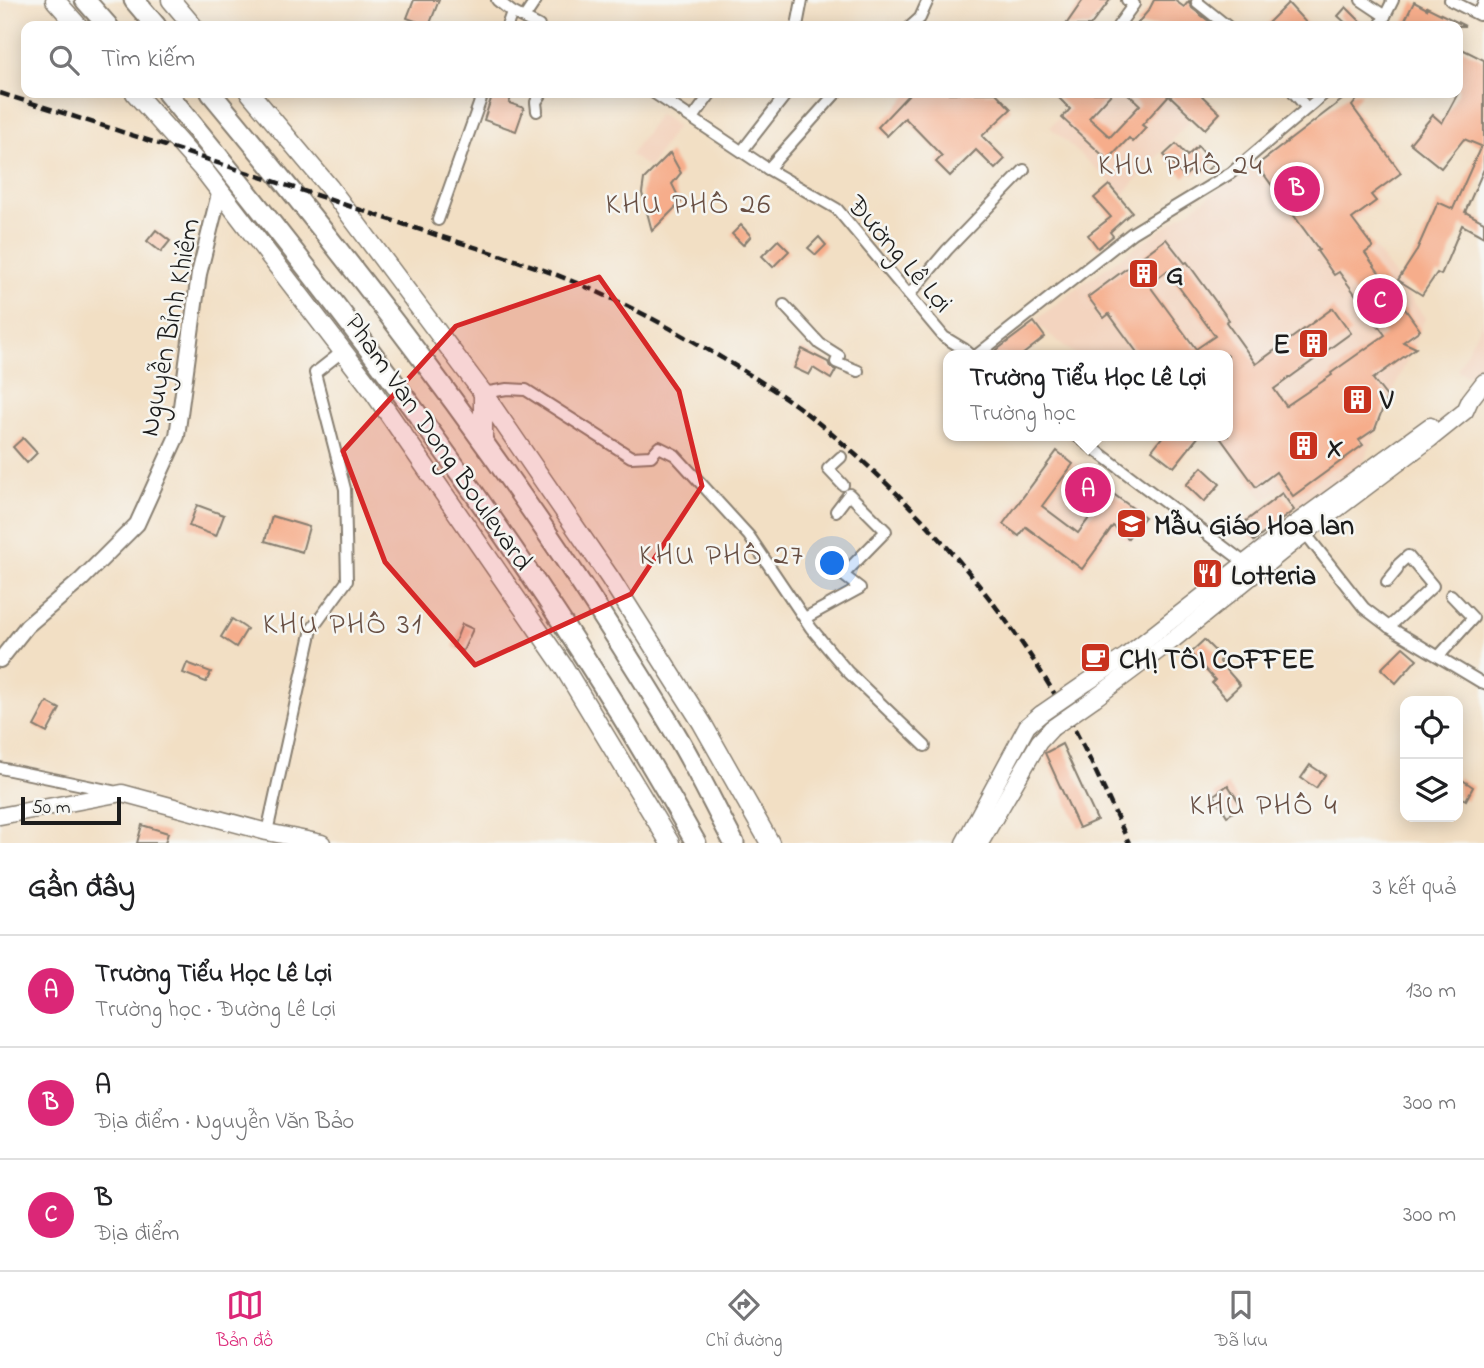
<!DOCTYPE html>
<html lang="vi">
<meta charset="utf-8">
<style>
:root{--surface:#fff;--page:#f2f2f2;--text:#202124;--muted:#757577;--line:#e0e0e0;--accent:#db2777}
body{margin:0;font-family:"Indie Flower",sans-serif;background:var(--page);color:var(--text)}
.controls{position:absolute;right:21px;bottom:21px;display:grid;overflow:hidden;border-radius:14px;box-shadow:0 4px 18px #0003}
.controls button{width:63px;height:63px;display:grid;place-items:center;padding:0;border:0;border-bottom:2px solid var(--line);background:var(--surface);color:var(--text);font:35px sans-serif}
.scale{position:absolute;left:21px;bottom:18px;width:100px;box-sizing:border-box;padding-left:7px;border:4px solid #1c1c1c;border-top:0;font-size:19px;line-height:24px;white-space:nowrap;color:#1c1c1c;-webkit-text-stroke:5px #f6f6f2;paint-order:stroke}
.you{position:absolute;left:833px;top:564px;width:24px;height:24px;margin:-18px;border:5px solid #fff;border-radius:50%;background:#1a73e8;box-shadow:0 0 0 10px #1a73e833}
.badge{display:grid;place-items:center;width:46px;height:46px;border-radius:50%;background:var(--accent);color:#fff;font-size:23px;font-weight:700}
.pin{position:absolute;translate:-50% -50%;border:4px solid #fff;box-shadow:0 2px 7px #0006}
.popup{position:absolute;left:943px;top:350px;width:290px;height:91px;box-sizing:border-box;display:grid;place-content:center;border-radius:14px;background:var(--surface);filter:drop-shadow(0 2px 5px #0005);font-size:23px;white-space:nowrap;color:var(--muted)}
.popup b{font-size:26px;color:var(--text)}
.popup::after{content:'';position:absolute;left:50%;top:100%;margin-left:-14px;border:14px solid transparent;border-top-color:var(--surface)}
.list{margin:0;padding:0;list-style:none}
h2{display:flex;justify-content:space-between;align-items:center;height:91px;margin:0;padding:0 28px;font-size:30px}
h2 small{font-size:23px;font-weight:400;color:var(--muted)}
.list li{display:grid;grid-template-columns:46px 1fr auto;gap:21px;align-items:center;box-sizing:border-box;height:112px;padding:0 28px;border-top:2px solid var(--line)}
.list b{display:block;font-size:26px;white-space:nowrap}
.list p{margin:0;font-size:23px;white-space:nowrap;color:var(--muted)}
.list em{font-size:23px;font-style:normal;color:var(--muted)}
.icon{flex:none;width:38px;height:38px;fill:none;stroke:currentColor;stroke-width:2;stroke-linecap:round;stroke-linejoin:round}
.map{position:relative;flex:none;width:1484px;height:843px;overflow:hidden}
.search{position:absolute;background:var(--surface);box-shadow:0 4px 18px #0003;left:21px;right:21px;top:21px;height:77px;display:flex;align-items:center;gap:18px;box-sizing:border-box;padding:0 24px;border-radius:14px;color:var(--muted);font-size:26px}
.sheet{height:427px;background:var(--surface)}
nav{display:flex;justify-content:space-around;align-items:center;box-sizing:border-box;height:98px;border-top:2px solid var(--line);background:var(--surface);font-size:19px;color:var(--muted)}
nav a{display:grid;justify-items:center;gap:4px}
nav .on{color:var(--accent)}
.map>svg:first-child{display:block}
</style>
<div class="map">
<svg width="1484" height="843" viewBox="0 0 1484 843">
<rect width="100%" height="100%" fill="#f6f6f2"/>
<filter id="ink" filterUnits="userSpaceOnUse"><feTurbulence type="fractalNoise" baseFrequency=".0143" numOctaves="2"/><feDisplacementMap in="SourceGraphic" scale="14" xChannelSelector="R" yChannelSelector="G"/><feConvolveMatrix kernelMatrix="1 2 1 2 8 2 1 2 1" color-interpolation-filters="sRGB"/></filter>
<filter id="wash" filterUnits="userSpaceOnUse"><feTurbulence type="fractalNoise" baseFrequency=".00686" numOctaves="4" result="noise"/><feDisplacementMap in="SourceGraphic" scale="28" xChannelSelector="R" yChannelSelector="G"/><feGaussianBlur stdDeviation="1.57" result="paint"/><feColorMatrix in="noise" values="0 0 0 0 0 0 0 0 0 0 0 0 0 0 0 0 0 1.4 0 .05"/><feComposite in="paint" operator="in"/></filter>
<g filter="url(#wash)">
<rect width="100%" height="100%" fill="#f2dfc4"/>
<g fill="#f3d4bf">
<polygon points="1081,93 1162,93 1191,119 1124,194 1050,127"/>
<polygon points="659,114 677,126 649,168 630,155"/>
<polygon points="1316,117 1379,203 1355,221 1425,318 1359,472 1299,511 1281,489 1264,500 1217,436 1228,436 1228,355 1076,355 1034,322 1077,288 1253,166"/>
<polygon points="1484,318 1484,370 1476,380 1457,370"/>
<polygon points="1056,447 1149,517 1130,543 1113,531 1082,572 1026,530 1019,539 998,524"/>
</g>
<g id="blocks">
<g fill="#f6ad8b" fill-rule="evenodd">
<polygon points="414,0 439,0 429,26 407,18"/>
<polygon points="1083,0 1110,0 1090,26 1065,26"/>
<polygon points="1154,0 1174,0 1184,7 1189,1 1192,8 1215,26 1135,26 1149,10"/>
<polygon points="1414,2 1427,9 1427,7 1465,26 1402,26"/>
<polygon points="1288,3 1309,26 1265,26"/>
<polygon points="1346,7 1365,26 1349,26 1338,16"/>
<polygon points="1458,47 1484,60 1484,169 1465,212 1484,222 1484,237 1462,225 1441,275 1437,273 1422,295 1398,280 1416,252 1438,202 1453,209 1481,146 1464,139 1441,168 1410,143 1433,115 1442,123 1458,93"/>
<polygon points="493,93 513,93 509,103 524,108 516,131 484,120"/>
<polygon points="910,93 996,93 1011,109 982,136 1005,159 995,169 976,150 950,176 936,162 942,156 905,118 887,136 878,127"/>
<polygon points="1054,93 1112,93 1089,118 1110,137 1140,105 1127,93 1199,93 1220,113 1205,129 1169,95 1142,125 1146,128 1133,142 1129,138 1108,160 1062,118 1070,109"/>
<path d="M1351 93H1362L1352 106 1401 173 1371 195 1376 201 1352 219 1373 247 1365 253 1420 330 1403 342 1416 348 1373 379 1387 397 1375 429 1359 440 1363 445 1293 496 1276 472 1256 487 1219 436H1228V355H1139L1109 314 1104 318 1088 297 1166 239 1185 263 1187 262 1229 320 1226 322 1256 364 1333 308 1351 333 1274 389 1286 406 1332 375 1331 373 1385 335 1339 272 1334 275 1317 251 1319 250 1257 165ZM1167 271 1215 336 1196 349 1149 285Z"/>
<polygon points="1176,144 1187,156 1198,146 1214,164 1204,173 1200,168 1193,175 1190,171 1184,177 1164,155"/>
<polygon points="670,153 681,173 672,184 681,202 652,231 642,193 644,179"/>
<polygon points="1109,185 1132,212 1110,232 1113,236 1098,248 1088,235 1111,217 1094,198"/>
<polygon points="741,225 751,236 743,245 732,234"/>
<polygon points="156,230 170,241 161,252 147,241"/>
<polygon points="819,237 826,245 816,255 808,248"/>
<polygon points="778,240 789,251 773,267 762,256"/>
<polygon points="1034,322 1045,337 1022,355 990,355"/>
<polygon points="802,349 828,362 830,367 836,370 831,379 813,368 809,375 794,368"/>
<polygon points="1163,436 1199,436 1174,467 1152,450"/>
<polygon points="23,438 37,453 27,463 13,447"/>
<polygon points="1057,451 1073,464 1042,506 1078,533 1109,491 1145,517 1128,538 1113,526 1082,569 1026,527 1019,536 1003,524"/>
<polygon points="1202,467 1220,484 1204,502 1186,485"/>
<polygon points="1282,493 1294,510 1254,541 1241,525"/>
<polygon points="197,505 224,515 216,536 189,526"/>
<polygon points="272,516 309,527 302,552 265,541"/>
<polygon points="232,619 247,629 236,647 221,637"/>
<polygon points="462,624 473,629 463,651 453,647"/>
<polygon points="1204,640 1222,658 1219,661 1240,685 1226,698 1212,683 1215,680 1190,653"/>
<polygon points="1403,647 1417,659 1396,683 1381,669"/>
<polygon points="187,663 211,672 206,682 183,673"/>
<polygon points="47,702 60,709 47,733 34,726"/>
<polygon points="1062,744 1097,820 1079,828 1045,753"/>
<polygon points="1310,765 1325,775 1316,788 1301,778"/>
<polygon points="1458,777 1473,787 1466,800 1458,795"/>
<polygon points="1228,785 1242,807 1227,816 1214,795"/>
<polygon points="142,825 168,833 165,843 137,843"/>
</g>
</g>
</g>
<g filter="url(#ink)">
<use href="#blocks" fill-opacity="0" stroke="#877e70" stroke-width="2"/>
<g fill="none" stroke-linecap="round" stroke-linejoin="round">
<defs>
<g id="minor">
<polyline points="497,0 512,12 539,26"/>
<polyline points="1198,0 1197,2 1227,26"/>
<polyline points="1361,0 1385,16"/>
<polyline points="1450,0 1479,15 1484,2"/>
<polyline points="524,18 536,0"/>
<polyline points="507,26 512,12"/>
<polyline points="797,26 802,0"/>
<polyline points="911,26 920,18 928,0"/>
<polyline points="1118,26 1134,4 1127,0"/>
<polyline points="1380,26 1393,0"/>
<polyline points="654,93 768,169 837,209 944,337 964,349 971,355"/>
<polyline points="1294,93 1307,108"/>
<polyline points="537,111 536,102 542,93"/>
<polyline points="693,118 711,93"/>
<polyline points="742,151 787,93"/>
<polyline points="768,169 836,93"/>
<polyline points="438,220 483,93"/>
<polyline points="909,295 947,250 1024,170"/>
<polyline points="784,305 820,344 839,356 836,362 858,371"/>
<polyline points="977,355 1132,233 1231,173 1325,93"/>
<polyline points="483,393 507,389 526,390 631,457 651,456 659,447 675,455 749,536 811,628 847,671 925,746"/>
<polyline points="1077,436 1245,563"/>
<polyline points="841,457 828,469 843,485"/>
<polyline points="1305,533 1364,608 1389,627 1484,684"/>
<polyline points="1387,582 1397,570 1398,565 1408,556 1433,586 1389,627"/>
<polyline points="805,618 860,588 843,575 886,531 849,494 836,511"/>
<polyline points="1439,656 1473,618 1451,595"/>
<polyline points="0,768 112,791"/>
<polyline points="267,832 312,629 347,581 345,489 315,373 343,351"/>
</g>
<polyline id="tertiary" points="0,660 27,626 81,580 137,524 177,436 199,274 220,190"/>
<g id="secondary">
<polyline points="1086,683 1126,656 1291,527 1430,426"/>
<polyline points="1095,698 1174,639 1305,533 1430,439 1465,411 1470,400 1484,382"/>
<polyline points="0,816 122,793 267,832 322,843"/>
<polyline points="964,843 1027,726 1041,714"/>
<polyline points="980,843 1039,742 1052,728"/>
</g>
<g id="primary">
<polyline points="55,0 78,26"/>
<polyline points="171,0 193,26"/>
<polyline points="135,93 206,173 368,384 563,666 670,843"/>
<polyline points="250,93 329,187 483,393 610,578 702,723 770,843"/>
<polyline points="483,441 483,393"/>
</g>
<g id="trunk">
<polyline points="85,0 108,26"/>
<polyline points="134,0 156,26"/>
<path d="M167 93C359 328 548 577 696 843"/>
<path d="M211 93C379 295 539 505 674 731 696 767 714 806 734 843"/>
</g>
</defs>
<use href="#minor" stroke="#877e70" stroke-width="14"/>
<use href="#tertiary" stroke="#877e70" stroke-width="18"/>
<use href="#secondary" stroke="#877e70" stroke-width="19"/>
<use href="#primary" stroke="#877e70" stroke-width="21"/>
<use href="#trunk" stroke="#877e70" stroke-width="23"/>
<use href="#minor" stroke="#fff" stroke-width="10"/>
<use href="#tertiary" stroke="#fff" stroke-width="14"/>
<use href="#secondary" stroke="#fff" stroke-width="16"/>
<use href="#primary" stroke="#fff" stroke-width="18"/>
<use href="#trunk" stroke="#fff" stroke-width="19"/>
<path stroke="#1c1c1c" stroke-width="4.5" stroke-dasharray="10 5" stroke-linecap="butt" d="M0 93C136 136 271 180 406 225 450 240 496 253 541 269 607 293 671 327 732 364 754 377 776 391 797 406 902 487 993 589 1060 703 1086 748 1107 796 1129 843"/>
<defs>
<g id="secondary-bridge">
<polyline points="1041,714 1086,683"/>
<polyline points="1052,728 1095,698"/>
</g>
</defs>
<use href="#secondary-bridge" stroke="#877e70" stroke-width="19" stroke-linecap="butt"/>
<use href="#secondary-bridge" stroke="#fff" stroke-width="16"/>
</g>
</g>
<path fill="#d62828" fill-opacity="0.2" stroke="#d62828" stroke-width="5" stroke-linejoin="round" d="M599 277 679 391 702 486 631 594 475 665 385 562 343 451 456 326Z"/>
<defs>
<symbol id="building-square" viewBox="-11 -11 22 22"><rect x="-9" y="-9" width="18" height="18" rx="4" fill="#c8321e" stroke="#f6f6f2"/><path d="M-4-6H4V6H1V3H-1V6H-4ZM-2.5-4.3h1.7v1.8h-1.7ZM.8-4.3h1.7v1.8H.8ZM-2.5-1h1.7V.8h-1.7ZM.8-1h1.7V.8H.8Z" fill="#fff"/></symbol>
<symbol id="school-square" viewBox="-11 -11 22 22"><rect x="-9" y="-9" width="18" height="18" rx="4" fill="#c8321e" stroke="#f6f6f2"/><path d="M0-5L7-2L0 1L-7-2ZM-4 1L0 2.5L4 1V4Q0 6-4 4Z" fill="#fff"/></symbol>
<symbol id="restaurant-square" viewBox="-11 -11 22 22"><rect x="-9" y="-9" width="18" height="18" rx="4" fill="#c8321e" stroke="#f6f6f2"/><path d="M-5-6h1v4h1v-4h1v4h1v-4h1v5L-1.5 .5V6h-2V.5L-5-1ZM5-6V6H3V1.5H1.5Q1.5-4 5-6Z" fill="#fff"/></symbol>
<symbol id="cafe-square" viewBox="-11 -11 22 22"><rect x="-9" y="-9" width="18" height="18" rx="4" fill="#c8321e" stroke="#f6f6f2"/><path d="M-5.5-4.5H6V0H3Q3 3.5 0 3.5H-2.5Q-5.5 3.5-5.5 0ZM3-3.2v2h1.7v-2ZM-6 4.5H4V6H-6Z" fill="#fff"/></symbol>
</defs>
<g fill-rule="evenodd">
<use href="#building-square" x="1126" y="256" width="35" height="35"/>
<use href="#building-square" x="1296" y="326" width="35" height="35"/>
<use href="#building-square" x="1340" y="382" width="35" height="35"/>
<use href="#building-square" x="1286" y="428" width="35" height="35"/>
<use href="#school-square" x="1114" y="506" width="35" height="35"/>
<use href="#restaurant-square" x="1190" y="556" width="35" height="35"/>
<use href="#cafe-square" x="1078" y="640" width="35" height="35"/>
</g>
<g text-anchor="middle" stroke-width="5" stroke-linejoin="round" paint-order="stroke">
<g font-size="28" fill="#1c1c1c" stroke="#f6f6f2">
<text transform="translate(901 253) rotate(49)" y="10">Đường Lê Lợi</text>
<text transform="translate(168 327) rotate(-79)" y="10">Nguyễn Bỉnh Khiêm</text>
<text transform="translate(440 441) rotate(55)" y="10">Pham Van Dong Boulevard</text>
</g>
<g font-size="28" font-weight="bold" fill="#1c1c1c" stroke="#f6f6f2" text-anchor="start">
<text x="1166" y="283">G</text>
<text x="1290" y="353" text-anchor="end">E</text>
<text x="1380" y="409">V</text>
<text x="1327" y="456">X</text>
<text x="1154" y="534">Mẫu Giáo Hoa lan</text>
<text x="1231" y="584">Lotteria</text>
<text x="1119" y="668">CHỊ TÔI COFFEE</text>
</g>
<g font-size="30" letter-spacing="2" fill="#684f43" stroke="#f6f6f2">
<text x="1181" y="174">KHU PHỐ 24</text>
<text x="689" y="213">KHU PHỐ 26</text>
<text x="722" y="564">KHU PHỐ 27</text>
<text x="343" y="633">KHU PHỐ 31</text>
<text x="1264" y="814">KHU PHỐ 4</text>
</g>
</g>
</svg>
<div class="controls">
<button><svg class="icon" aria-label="locate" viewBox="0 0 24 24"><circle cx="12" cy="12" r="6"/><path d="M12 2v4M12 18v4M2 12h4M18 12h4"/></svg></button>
<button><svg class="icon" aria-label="layers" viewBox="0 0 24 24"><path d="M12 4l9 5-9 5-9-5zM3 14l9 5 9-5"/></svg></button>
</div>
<div class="scale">50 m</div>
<div class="you"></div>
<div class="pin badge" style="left:1088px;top:490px">A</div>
<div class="popup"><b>Trường Tiểu Học Lê Lợi</b>Trường học</div>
<div class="pin badge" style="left:1297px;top:189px">B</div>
<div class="pin badge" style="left:1380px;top:301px">C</div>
<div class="search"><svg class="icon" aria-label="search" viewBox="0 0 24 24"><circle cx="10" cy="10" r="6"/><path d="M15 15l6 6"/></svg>Tìm kiếm</div>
</div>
<section class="sheet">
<h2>Gần đây<small>3 kết quả</small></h2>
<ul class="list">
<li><span class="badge">A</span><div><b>Trường Tiểu Học Lê Lợi</b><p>Trường học · Đường Lê Lợi</p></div><em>130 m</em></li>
<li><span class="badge">B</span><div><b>A</b><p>Địa điểm · Nguyễn Văn Bảo</p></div><em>300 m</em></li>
<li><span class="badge">C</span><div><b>B</b><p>Địa điểm</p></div><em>300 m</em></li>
</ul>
</section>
<nav>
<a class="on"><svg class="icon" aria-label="map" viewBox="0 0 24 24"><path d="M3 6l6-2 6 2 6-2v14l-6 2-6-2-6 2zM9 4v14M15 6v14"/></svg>Bản đồ</a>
<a><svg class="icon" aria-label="directions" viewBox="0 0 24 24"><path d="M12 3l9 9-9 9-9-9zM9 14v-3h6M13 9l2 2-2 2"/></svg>Chỉ đường</a>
<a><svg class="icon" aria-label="saved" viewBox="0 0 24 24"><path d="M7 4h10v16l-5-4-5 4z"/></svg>Đã lưu</a>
</nav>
